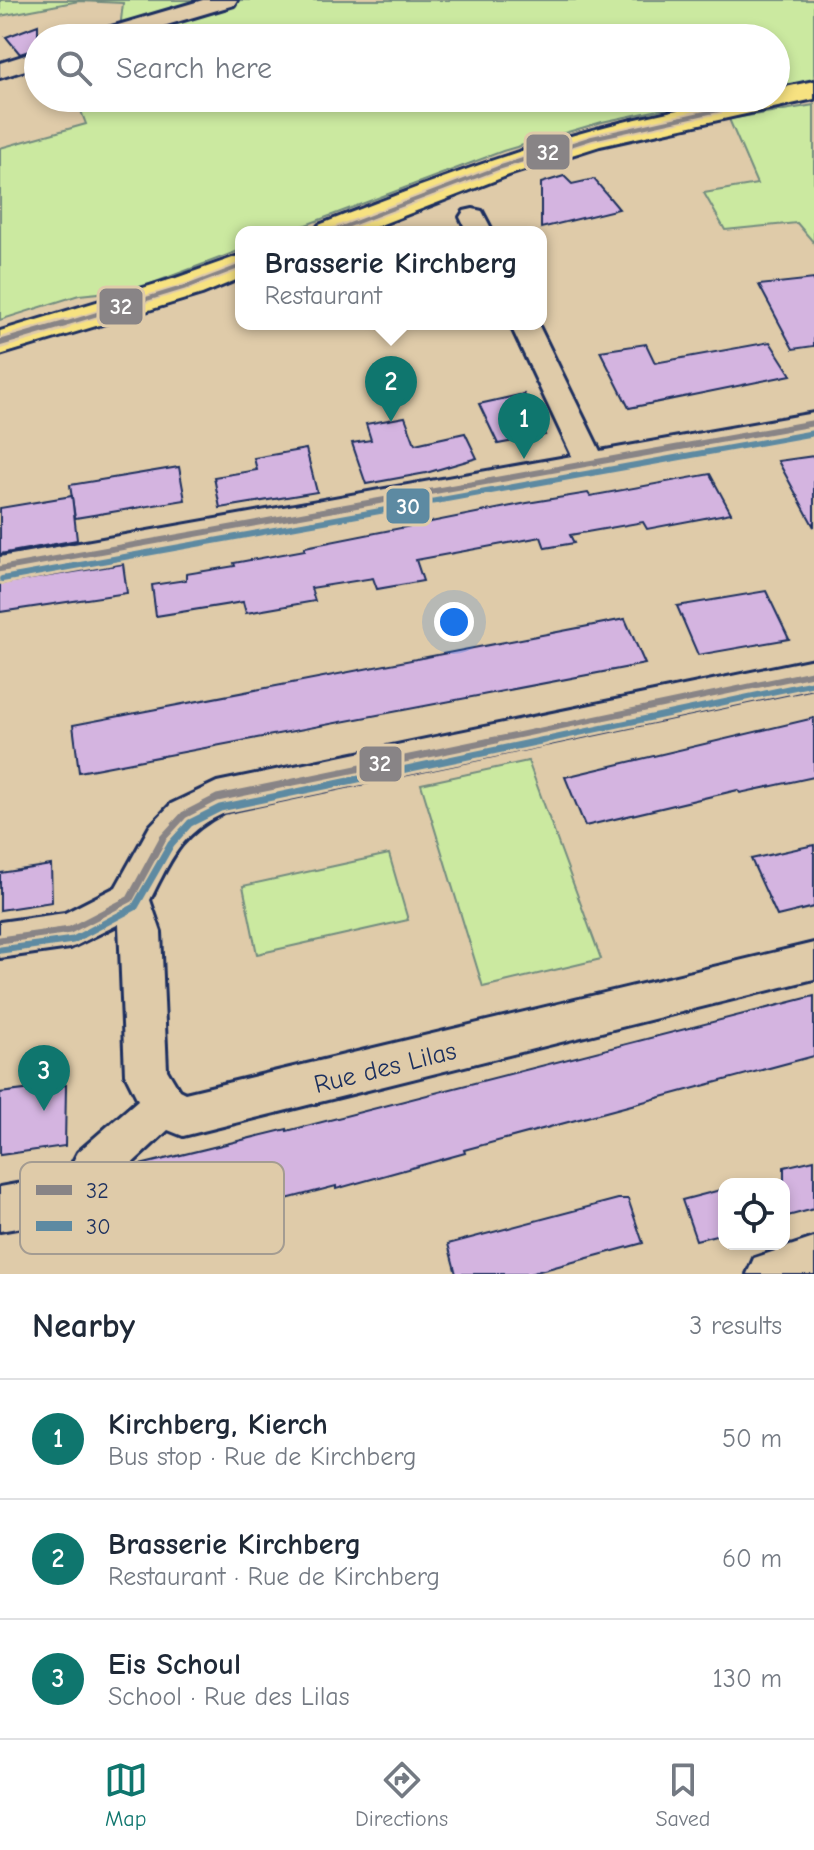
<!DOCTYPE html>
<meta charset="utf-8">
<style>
:root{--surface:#fff;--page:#f2f2f3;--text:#1f2937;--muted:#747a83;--line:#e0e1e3;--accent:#0f766e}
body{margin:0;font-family:"Comic Neue",sans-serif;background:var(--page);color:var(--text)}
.controls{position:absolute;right:24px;bottom:24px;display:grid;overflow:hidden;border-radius:16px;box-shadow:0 4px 12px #0003}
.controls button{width:72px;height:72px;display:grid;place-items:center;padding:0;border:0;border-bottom:2px solid var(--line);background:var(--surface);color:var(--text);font:40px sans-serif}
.you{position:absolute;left:454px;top:622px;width:28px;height:28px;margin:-20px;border:6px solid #fff;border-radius:50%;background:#1a73e8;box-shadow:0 0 0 12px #1a73e833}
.badge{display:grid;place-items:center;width:52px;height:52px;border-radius:50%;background:var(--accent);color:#fff;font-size:26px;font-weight:700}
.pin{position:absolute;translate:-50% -66px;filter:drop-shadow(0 2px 4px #0008)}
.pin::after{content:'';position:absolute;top:42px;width:28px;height:24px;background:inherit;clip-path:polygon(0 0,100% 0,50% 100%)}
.popup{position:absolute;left:235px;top:226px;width:312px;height:104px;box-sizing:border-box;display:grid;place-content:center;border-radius:16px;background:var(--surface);filter:drop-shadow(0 2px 6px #0005);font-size:26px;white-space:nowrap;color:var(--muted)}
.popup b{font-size:30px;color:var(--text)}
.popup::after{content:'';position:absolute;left:50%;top:100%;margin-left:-16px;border:16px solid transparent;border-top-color:var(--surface)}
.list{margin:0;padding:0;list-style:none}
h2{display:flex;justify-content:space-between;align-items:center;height:104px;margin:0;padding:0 32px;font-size:34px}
h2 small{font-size:26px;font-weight:400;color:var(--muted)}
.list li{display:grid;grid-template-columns:52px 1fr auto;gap:24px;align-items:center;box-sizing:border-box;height:120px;padding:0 32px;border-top:2px solid var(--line)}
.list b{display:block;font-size:30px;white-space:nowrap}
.list p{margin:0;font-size:26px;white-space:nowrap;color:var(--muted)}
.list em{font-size:26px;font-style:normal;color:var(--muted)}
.icon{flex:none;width:44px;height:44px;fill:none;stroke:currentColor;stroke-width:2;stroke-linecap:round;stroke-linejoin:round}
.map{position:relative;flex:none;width:814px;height:1274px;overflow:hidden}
.search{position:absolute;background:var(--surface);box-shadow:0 4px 12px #0003;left:24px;right:24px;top:24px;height:88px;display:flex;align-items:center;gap:20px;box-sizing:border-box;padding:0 28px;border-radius:44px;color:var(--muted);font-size:30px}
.sheet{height:464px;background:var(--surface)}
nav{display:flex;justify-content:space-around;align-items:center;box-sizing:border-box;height:112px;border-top:2px solid var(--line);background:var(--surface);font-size:22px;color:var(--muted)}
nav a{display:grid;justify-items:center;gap:4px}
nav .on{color:var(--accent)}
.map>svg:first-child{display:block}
</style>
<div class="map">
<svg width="814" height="1274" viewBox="0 0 814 1274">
<rect width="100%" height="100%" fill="#dfcba9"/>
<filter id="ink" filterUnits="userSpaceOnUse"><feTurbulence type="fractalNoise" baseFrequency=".0125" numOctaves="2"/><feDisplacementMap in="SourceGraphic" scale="16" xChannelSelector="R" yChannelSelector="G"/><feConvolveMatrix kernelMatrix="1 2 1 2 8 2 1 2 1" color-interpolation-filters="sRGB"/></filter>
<g filter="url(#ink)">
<g fill="#cbe9a0" stroke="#738c7f" stroke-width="2">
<polygon points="0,0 814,0 814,81 776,87 776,38 119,38 123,3 79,1 0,16"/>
<polygon points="76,98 715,98 602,122 503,151 287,232 241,232 241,250 137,289 79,295 0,320 0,148 86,124"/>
<polygon points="814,105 814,243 797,223 725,230 704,193 757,184 729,119"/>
<polygon points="528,761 601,959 483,987 421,784"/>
<polygon points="389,854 408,920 257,954 243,886"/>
</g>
<g fill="#d4b4e0" stroke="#1b2f5e" stroke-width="2">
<polygon points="38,25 38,48 20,54 6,37"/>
<polygon points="564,176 572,184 594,179 619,209 541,228 541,183"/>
<polygon points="814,279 814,346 793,349 759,285"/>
<polygon points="770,342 791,375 629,408 600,351 646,344 655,363"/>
<polygon points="524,394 545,435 498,444 479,404"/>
<polygon points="405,417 415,444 465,433 477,458 426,473 366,484 352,443 371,440 366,424"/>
<polygon points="306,449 317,492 220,508 214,477 257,470 254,458"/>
<polygon points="814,456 814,527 778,461"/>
<polygon points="179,467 185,500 75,518 70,485"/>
<polygon points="710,474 731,513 647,529 643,522 570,535 574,543 545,548 541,537 416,560 423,581 377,589 373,578 311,588 315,601 246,613 243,602 156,616 152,585 186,580 186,574 235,566 234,563 305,550 305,547 527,503 588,493 590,496"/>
<polygon points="72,496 77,540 0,554 0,508"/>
<polygon points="123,564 127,593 0,612 0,584"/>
<polygon points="766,591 789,639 698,655 677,606"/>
<polygon points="625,619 645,664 79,772 73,725"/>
<polygon points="814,718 814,777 740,793 738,790 585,826 565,777"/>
<polygon points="814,845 814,907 777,916 751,859"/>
<polygon points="51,865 52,902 0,910 0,873"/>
<polygon points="814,996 814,1056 464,1150 465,1153 336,1189 336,1186 121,1242 114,1185 132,1167 287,1129 287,1131"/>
<polygon points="66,1085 65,1146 0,1155 0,1093"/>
<polygon points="814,1160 814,1209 784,1217 784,1167"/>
<polygon points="724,1189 724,1233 696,1240 682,1200"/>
<polygon points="618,1199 628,1199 643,1243 529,1274 456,1274 448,1244"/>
</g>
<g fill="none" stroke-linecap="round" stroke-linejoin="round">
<defs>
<g id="minor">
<polygon points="203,0 237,0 234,5 123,38 88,38 91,33"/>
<polygon points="38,51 38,66 0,78 0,63"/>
<polygon points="473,209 482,211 493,232 467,232 460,217 464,211"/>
<polygon points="510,324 538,324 600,451 814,413 814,433 0,581 0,557 572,456"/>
<path d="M814 659V687L224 812C180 835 172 857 150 900L161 932 167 1070 179 1090 185 1093 814 943V979L183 1136 168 1130 110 1184 95 1211 79 1217 0 1231V1187L66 1175 78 1152 138 1100 125 1074 119 924 70 948 0 958V922L65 913 116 887 150 826 171 804 217 782Z"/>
<polygon points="814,1238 814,1274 747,1274 754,1258"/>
</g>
<g id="major">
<path d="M814 81V99L600 146 509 175 362 232H314L319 225C428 183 535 141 650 116 695 106 729 98 776 98V89Z"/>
<polygon points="241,255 241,278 202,294 0,355 0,331 176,278"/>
</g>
</defs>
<use href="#minor" stroke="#1b2f5e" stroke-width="6"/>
<use href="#major" stroke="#1b2f5e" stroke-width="6"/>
<use href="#minor" fill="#dfcba9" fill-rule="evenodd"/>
<use href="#major" fill="#f7e281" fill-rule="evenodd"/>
<defs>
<g id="bus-1-far2">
<polyline points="331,232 498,168 592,138 773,98"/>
<polyline points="58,326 189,286 241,266"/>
</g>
<g id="bus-1-far1">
<polyline points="0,343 65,324"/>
<polyline points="0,569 814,423"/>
<polyline points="486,742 814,673"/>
</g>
<polyline id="bus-1" points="0,940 70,930 130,899 163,838 184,815 217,798 496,740"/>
<g id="bus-2-far1">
<polyline points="2,579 814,433"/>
<polyline points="536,742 814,683"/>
</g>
<polyline id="bus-2" points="1,950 73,940 135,907 171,844 190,823 220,808 545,740"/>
</defs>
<use href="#bus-1-far2" stroke="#dfcba9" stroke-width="8"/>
<use href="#bus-1-far1" stroke="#dfcba9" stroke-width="12"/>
<use href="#bus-1" stroke="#dfcba9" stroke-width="13"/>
<use href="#bus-2-far1" stroke="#dfcba9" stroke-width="12"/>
<use href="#bus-2" stroke="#dfcba9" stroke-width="13"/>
<use href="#bus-1-far2" stroke="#888486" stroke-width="4"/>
<use href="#bus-1-far1" stroke="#888486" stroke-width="6"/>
<use href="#bus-1" stroke="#888486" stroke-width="7"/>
<use href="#bus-2-far1" stroke="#5d8aa2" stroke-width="6"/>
<use href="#bus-2" stroke="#5d8aa2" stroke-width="7"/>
</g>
</g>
<g text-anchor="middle" stroke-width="6" stroke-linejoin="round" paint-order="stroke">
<g font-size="26" fill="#1b2f5e" stroke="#dfcba9">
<text transform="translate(385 1067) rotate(-14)" y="9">Rue des Lilas</text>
</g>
</g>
<rect x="20" y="1162" width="264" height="92" rx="12" fill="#dfcba9" stroke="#a49c92" stroke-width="2"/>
<rect x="36" y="1185" width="36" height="10" fill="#888486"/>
<rect x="36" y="1221" width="36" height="10" fill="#5d8aa2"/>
<g font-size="22" fill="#1b2f5e">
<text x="86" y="1198">32</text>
<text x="86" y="1234">30</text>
</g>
<g stroke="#dfcba9" stroke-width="3">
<rect x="525" y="133" width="46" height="38" rx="8" fill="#888486"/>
<rect x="98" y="287" width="46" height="39" rx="8" fill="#888486"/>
<rect x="385" y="487" width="46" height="38" rx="8" fill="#5d8aa2"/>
<rect x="358" y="745" width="45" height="38" rx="8" fill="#888486"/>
</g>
<g font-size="22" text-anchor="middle" font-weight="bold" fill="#fff">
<text x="548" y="160">32</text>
<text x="121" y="314">32</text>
<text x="408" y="514">30</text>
<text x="380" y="771">32</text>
</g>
</svg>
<div class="controls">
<button><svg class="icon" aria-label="locate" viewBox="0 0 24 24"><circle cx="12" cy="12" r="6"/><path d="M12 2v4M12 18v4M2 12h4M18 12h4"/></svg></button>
</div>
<div class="you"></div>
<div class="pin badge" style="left:524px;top:459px">1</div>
<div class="pin badge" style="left:391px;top:422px">2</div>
<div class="popup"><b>Brasserie Kirchberg</b>Restaurant</div>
<div class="pin badge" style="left:44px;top:1111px">3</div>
<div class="search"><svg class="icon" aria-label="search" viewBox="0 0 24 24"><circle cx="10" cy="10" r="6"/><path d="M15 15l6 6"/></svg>Search here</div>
</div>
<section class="sheet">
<h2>Nearby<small>3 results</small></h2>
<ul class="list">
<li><span class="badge">1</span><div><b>Kirchberg, Kierch</b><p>Bus stop · Rue de Kirchberg</p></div><em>50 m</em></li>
<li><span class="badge">2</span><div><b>Brasserie Kirchberg</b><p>Restaurant · Rue de Kirchberg</p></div><em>60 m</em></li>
<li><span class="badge">3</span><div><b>Eis Schoul</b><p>School · Rue des Lilas</p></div><em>130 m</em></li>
</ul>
</section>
<nav>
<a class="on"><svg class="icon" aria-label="map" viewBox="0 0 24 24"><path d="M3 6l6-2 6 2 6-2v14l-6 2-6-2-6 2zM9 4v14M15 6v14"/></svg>Map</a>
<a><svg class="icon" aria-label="directions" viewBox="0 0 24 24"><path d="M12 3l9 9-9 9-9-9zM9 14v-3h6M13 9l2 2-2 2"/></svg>Directions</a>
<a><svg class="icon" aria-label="saved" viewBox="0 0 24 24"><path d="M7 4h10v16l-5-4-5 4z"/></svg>Saved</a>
</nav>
